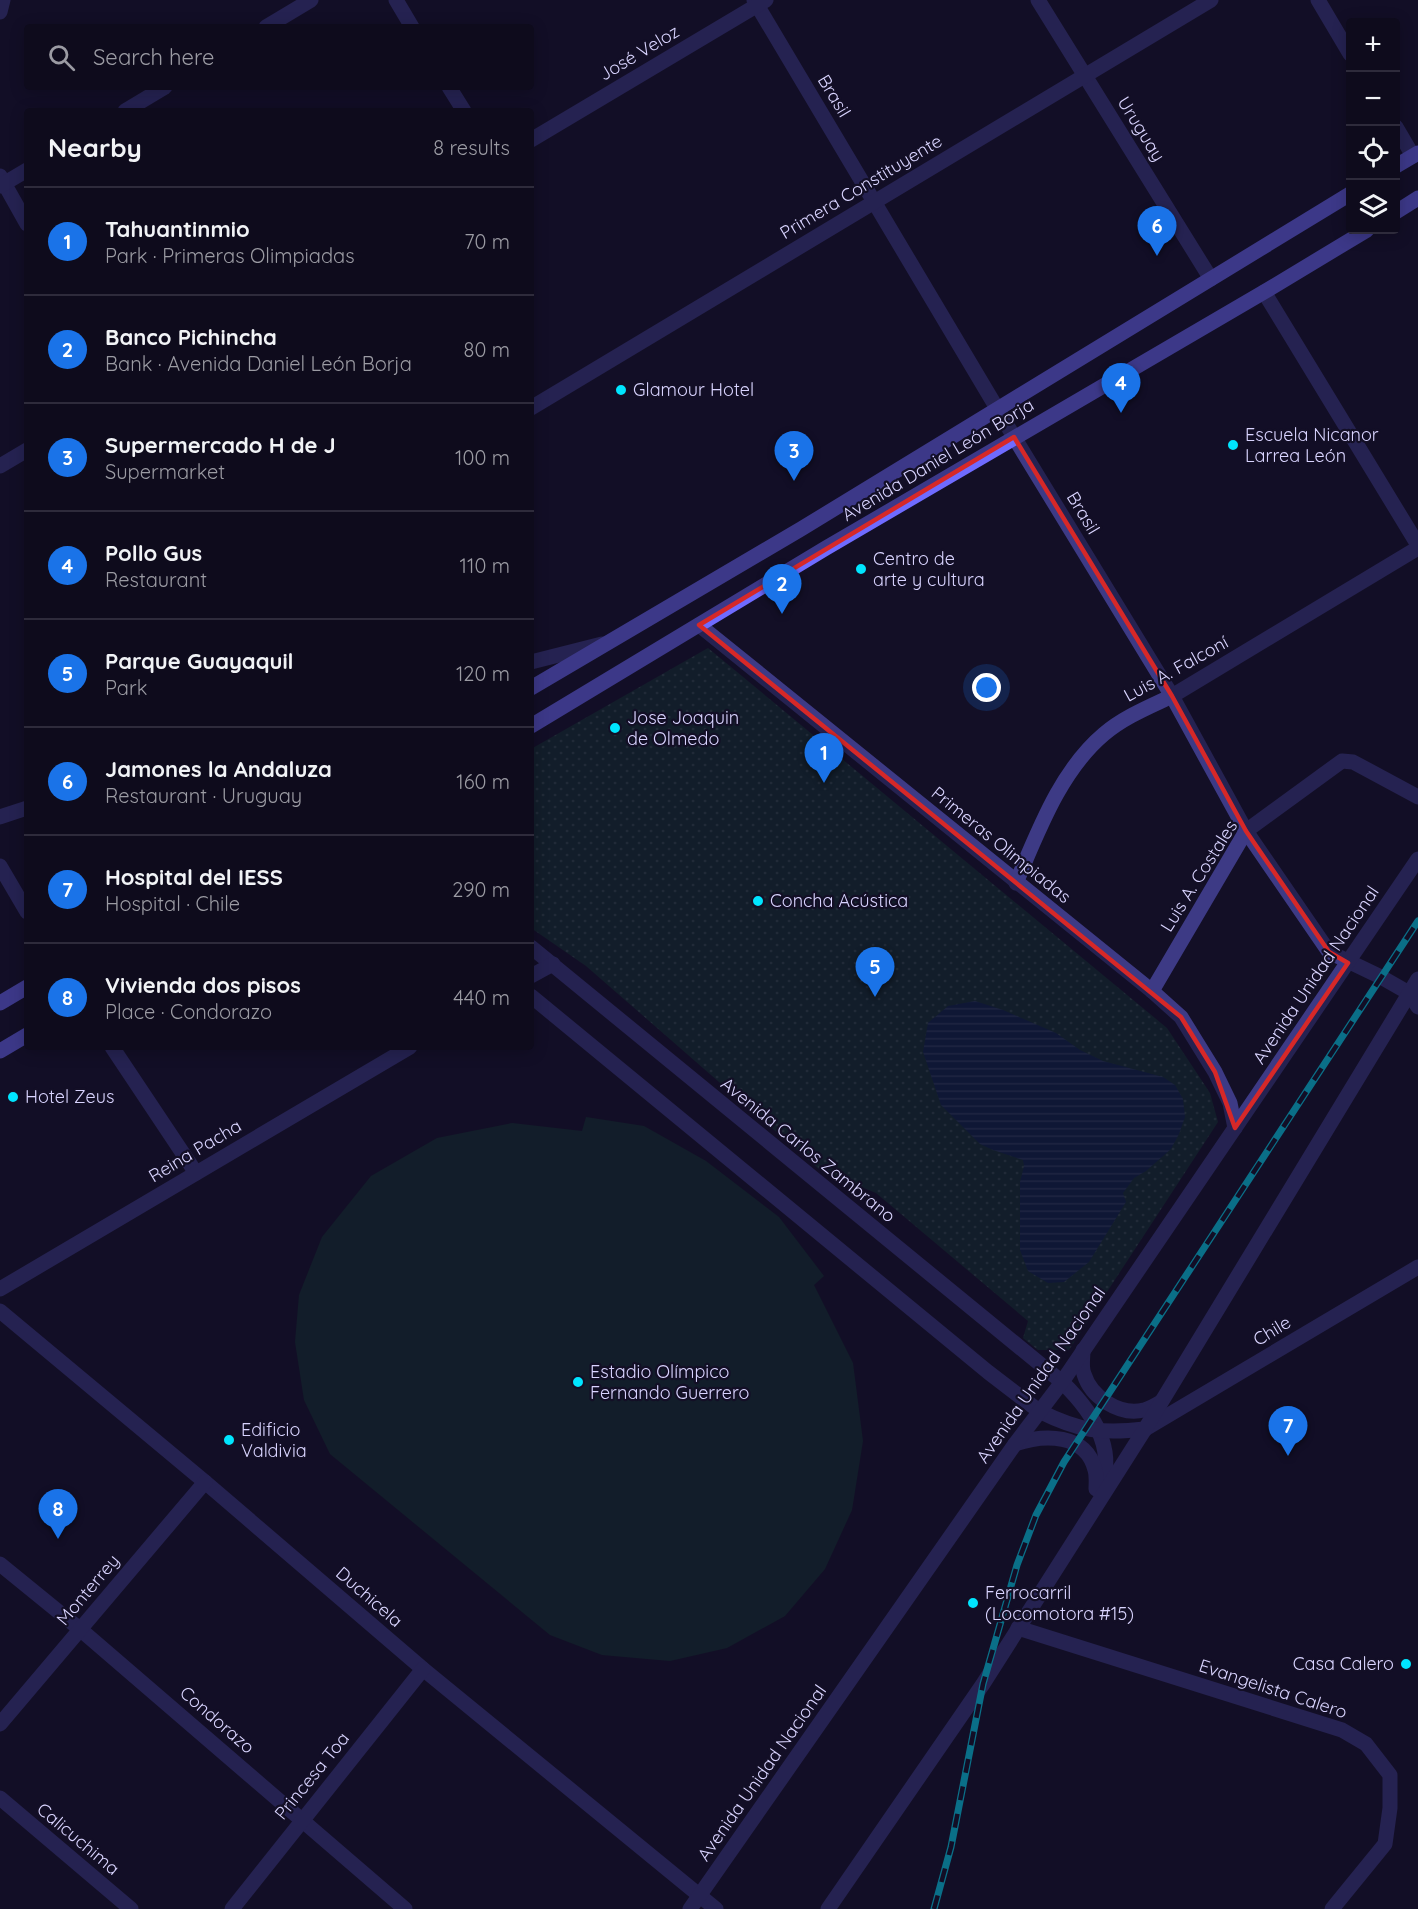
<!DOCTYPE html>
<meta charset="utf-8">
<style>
:root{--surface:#0e0b1c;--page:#171425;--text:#f1f3f6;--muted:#9b9ba3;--line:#2e2b3b;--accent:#1a73e8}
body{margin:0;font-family:Quicksand,sans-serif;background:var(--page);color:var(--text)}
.controls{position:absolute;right:18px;top:18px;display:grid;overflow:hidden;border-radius:6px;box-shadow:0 3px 15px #0003}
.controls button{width:54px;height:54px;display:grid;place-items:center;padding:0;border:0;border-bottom:2px solid var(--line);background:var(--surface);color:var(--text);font:30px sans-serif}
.you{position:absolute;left:987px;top:688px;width:21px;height:21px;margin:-15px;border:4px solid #fff;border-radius:50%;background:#1a73e8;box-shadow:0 0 0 9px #1a73e833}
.badge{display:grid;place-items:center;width:39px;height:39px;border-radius:50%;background:var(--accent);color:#fff;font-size:20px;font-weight:700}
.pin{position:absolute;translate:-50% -50px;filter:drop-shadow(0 2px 3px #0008)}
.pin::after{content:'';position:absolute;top:32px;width:21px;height:18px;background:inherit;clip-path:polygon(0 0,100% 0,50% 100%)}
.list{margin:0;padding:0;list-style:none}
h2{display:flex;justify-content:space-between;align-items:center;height:78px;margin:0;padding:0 24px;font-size:26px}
h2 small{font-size:20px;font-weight:400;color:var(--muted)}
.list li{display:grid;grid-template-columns:39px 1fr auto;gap:18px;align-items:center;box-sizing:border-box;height:108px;padding:0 24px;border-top:2px solid var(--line)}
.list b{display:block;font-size:22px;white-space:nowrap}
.list p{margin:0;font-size:20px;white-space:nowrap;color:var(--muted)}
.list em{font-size:20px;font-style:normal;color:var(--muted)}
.icon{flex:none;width:33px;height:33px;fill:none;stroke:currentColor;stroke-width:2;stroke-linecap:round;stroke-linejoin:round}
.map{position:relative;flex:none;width:1418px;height:1909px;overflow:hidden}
.search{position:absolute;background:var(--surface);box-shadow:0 3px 15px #0003;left:24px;top:24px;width:510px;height:66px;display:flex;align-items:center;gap:15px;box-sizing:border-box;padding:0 21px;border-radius:6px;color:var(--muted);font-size:22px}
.panel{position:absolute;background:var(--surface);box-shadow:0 3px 15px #0003;left:24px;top:108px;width:510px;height:942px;border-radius:6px}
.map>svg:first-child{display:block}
</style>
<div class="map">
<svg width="1418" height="1909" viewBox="0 0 1418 1909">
<defs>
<pattern id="park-dots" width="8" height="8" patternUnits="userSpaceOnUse" patternTransform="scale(1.5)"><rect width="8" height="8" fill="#12302f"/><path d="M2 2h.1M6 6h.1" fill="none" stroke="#344d4e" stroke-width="1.8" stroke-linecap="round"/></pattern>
<pattern id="water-rules" width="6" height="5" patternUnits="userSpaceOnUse" patternTransform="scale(1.5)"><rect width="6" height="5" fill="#0c2248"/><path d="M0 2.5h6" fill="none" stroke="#2f4163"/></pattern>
</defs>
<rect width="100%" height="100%" fill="#130f26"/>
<polygon fill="url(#park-dots)" points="708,648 1167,1028 1210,1093 1218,1122 1069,1350 1038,1350 1023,1338 1028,1321 876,1193 820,1170 586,966 531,928 531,749"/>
<polygon fill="#12302f" points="586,1117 644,1126 706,1161 779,1217 824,1276 814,1285 853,1363 863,1441 852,1510 825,1569 785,1616 727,1648 670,1661 602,1655 550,1635 330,1454 304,1400 295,1342 299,1295 322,1237 371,1176 437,1138 512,1123 582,1131"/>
<polygon fill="url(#water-rules)" points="975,1001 1003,1010 1056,1033 1080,1050 1103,1061 1163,1077 1175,1085 1183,1099 1185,1117 1179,1134 1171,1149 1146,1171 1134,1178 1123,1193 1126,1202 1089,1262 1064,1282 1048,1283 1028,1271 1020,1250 1020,1182 1024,1166 1023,1160 993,1150 980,1144 941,1105 923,1052 928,1023 948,1006"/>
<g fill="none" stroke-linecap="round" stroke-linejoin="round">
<g stroke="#3d3a85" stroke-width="15">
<polyline points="396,0 412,27"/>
<polyline points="754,0 1014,437 1172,696 1246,831 1329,952 1381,977 1409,993 1418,1007"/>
<polyline points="1038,0 1211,279"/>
<polyline points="1318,0 1350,54"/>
<polyline points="0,12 3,0"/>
<polyline points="266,27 311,0"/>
<polyline points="449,87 464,111"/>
<polyline points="125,111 165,87"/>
<polyline points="1396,127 1413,156"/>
<polyline points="0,176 27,224"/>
<polyline points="0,186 27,170"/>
<polyline points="1264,292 1418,545"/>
<polyline points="699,625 1152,991 1181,1017 1215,1072 1230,1103 1235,1128"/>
<polyline points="531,662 602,644"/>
<polyline points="0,866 27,912"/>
<path d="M1016 883C1038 832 1060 771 1104 734 1124 717 1149 707 1172 696L1418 548"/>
<polyline points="531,947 1062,1382"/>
<polyline points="531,976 553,964"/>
<polyline points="1152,991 1246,831 1342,761 1353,762 1418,797"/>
<polyline points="531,996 988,1372 1039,1411"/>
<polyline points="112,1047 196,1173"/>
<polyline points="0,1289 410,1047"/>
<polyline points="0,1311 205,1482 423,1669 716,1909"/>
<polyline points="1145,1429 1418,1267"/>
<polyline points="0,1564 81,1630 405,1909"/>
<polyline points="1018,1628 1342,1730 1366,1744 1390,1775 1390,1808 1385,1844 1332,1909"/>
<polyline points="0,1724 205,1482"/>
<polyline points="0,1798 131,1909"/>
<polyline points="232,1909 423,1669"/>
</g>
<g stroke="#3d3a85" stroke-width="15">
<polyline points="531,140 766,0"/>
<polyline points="531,408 1211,0"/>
<polyline points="0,466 27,450"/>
<polyline points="0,817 27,808"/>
<path d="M1083 1350C1083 1358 1081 1367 1084 1374 1091 1397 1119 1416 1144 1410 1149 1409 1156 1405 1161 1402"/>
<path d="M1062 1382C1091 1410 1118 1448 1100 1490"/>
<path d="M1039 1411C1079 1431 1101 1434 1145 1429"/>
<path d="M1015 1444C1044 1434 1086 1433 1095 1470 1097 1476 1096 1483 1096 1489"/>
<polyline points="690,1909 1015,1444 1062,1382 1418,859"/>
<polyline points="828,1909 983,1684 1145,1429 1418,979"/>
</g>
<g stroke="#6f6bff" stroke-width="15">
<polyline points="1396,166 1418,153"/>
<polyline points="1396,212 1418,198"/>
<polyline points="531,688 801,529 1350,194"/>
<polyline points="531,726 826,548 1264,292 1367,230"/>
<polyline points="0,1003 27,987"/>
<polyline points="0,1051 27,1035"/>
</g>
<defs>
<polyline id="rail" points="934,1909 951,1847 983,1684 1017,1565 1036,1515 1064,1462 1418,921"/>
</defs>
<use href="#rail" stroke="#00e5ff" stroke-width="7"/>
<use href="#rail" stroke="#130f26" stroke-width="4.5" stroke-dasharray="14" stroke-linecap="butt"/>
</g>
<path d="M0 0H1418V1909H0ZM1014 437 1172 696 1246 831 1329 952 1348 963 1235 1128 1215 1072 1181 1017 699 625Z" fill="#130f26" fill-opacity=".55" fill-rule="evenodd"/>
<path fill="none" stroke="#d62828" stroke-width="4.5" stroke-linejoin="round" d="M1014 437 1172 696 1246 831 1329 952 1348 963 1235 1128 1215 1072 1181 1017 699 625Z"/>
<g fill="#00e5ff" stroke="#130f26" stroke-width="2">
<circle cx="621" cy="390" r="6"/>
<circle cx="1233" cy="445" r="6"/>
<circle cx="861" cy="569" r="6"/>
<circle cx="615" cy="728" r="6"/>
<circle cx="758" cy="901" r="6"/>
<circle cx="13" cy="1097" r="6"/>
<circle cx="578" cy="1382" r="6"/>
<circle cx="229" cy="1440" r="6"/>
<circle cx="973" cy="1603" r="6"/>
<circle cx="1406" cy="1664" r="6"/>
</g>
<g text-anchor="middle" stroke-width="4.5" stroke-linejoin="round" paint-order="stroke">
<g font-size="18" fill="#d9d4ff" stroke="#130f26">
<text transform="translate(639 53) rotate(-31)" y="6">José Veloz</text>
<text transform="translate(834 96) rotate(59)" y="6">Brasil</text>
<text transform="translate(1141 129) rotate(58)" y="6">Uruguay</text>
<text transform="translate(861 187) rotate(-31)" y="6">Primera Constituyente</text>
<text transform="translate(938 460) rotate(-31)" y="6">Avenida Daniel León Borja</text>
<text transform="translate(1083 513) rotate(59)" y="6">Brasil</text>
<text transform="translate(1176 669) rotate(-29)" y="6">Luis A. Falconí</text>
<text transform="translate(1001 845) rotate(39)" y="6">Primeras Olimpiadas</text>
<text transform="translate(1199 876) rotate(-58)" y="6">Luis A. Costales</text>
<text transform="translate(1316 975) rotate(-56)" y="6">Avenida Unidad Nacional</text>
<text transform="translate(808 1150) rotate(39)" y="6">Avenida Carlos Zambrano</text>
<text transform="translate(195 1151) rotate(-31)" y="6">Reina Pacha</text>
<text transform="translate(1272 1331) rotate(-31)" y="6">Chile</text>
<text transform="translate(1041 1375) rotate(-55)" y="6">Avenida Unidad Nacional</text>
<text transform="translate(88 1590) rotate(-50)" y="6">Monterrey</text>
<text transform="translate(369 1597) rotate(41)" y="6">Duchicela</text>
<text transform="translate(1273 1689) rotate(18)" y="6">Evangelista Calero</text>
<text transform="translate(217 1720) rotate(41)" y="6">Condorazo</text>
<text transform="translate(762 1773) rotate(-55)" y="6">Avenida Unidad Nacional</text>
<text transform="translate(312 1776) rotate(-51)" y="6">Princesa Toa</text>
<text transform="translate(78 1839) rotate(40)" y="6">Calicuchima</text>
</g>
<g font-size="18" fill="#d9d4ff" stroke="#130f26" text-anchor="start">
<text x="633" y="396">Glamour Hotel</text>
<text x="1245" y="441">Escuela Nicanor<tspan x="1245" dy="21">Larrea León</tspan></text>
<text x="873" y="565">Centro de<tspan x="873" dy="21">arte y cultura</tspan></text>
<text x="627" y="724">Jose Joaquin<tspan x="627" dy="21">de Olmedo</tspan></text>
<text x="770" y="907">Concha Acústica</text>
<text x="25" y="1103">Hotel Zeus</text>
<text x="590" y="1378">Estadio Olímpico<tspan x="590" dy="21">Fernando Guerrero</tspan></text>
<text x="241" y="1436">Edificio<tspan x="241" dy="21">Valdivia</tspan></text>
<text x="985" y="1599">Ferrocarril<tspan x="985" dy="21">(Locomotora #15)</tspan></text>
<text x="1394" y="1670" text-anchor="end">Casa Calero</text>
</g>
</g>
</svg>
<div class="controls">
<button>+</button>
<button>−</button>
<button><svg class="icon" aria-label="locate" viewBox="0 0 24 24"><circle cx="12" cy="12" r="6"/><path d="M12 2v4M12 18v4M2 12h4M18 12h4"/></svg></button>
<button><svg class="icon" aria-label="layers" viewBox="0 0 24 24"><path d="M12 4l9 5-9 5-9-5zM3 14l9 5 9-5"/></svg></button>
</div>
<div class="you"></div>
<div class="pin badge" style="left:824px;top:783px">1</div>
<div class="pin badge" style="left:782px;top:614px">2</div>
<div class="pin badge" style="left:794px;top:481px">3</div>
<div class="pin badge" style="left:1121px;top:413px">4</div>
<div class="pin badge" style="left:875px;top:997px">5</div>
<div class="pin badge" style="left:1157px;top:256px">6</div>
<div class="pin badge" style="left:1288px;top:1456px">7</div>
<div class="pin badge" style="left:58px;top:1539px">8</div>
<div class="search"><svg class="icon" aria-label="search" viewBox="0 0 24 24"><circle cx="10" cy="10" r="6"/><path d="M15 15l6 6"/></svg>Search here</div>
<section class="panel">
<h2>Nearby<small>8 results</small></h2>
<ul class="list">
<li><span class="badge">1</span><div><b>Tahuantinmio</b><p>Park · Primeras Olimpiadas</p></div><em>70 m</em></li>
<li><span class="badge">2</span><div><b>Banco Pichincha</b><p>Bank · Avenida Daniel León Borja</p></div><em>80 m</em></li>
<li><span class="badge">3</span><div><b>Supermercado H de J</b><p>Supermarket</p></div><em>100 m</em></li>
<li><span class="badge">4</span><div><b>Pollo Gus</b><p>Restaurant</p></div><em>110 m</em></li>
<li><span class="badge">5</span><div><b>Parque Guayaquil</b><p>Park</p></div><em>120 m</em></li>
<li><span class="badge">6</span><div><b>Jamones la Andaluza</b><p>Restaurant · Uruguay</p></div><em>160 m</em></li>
<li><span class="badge">7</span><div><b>Hospital del IESS</b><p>Hospital · Chile</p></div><em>290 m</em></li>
<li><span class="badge">8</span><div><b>Vivienda dos pisos</b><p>Place · Condorazo</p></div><em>440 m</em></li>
</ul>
</section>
</div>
